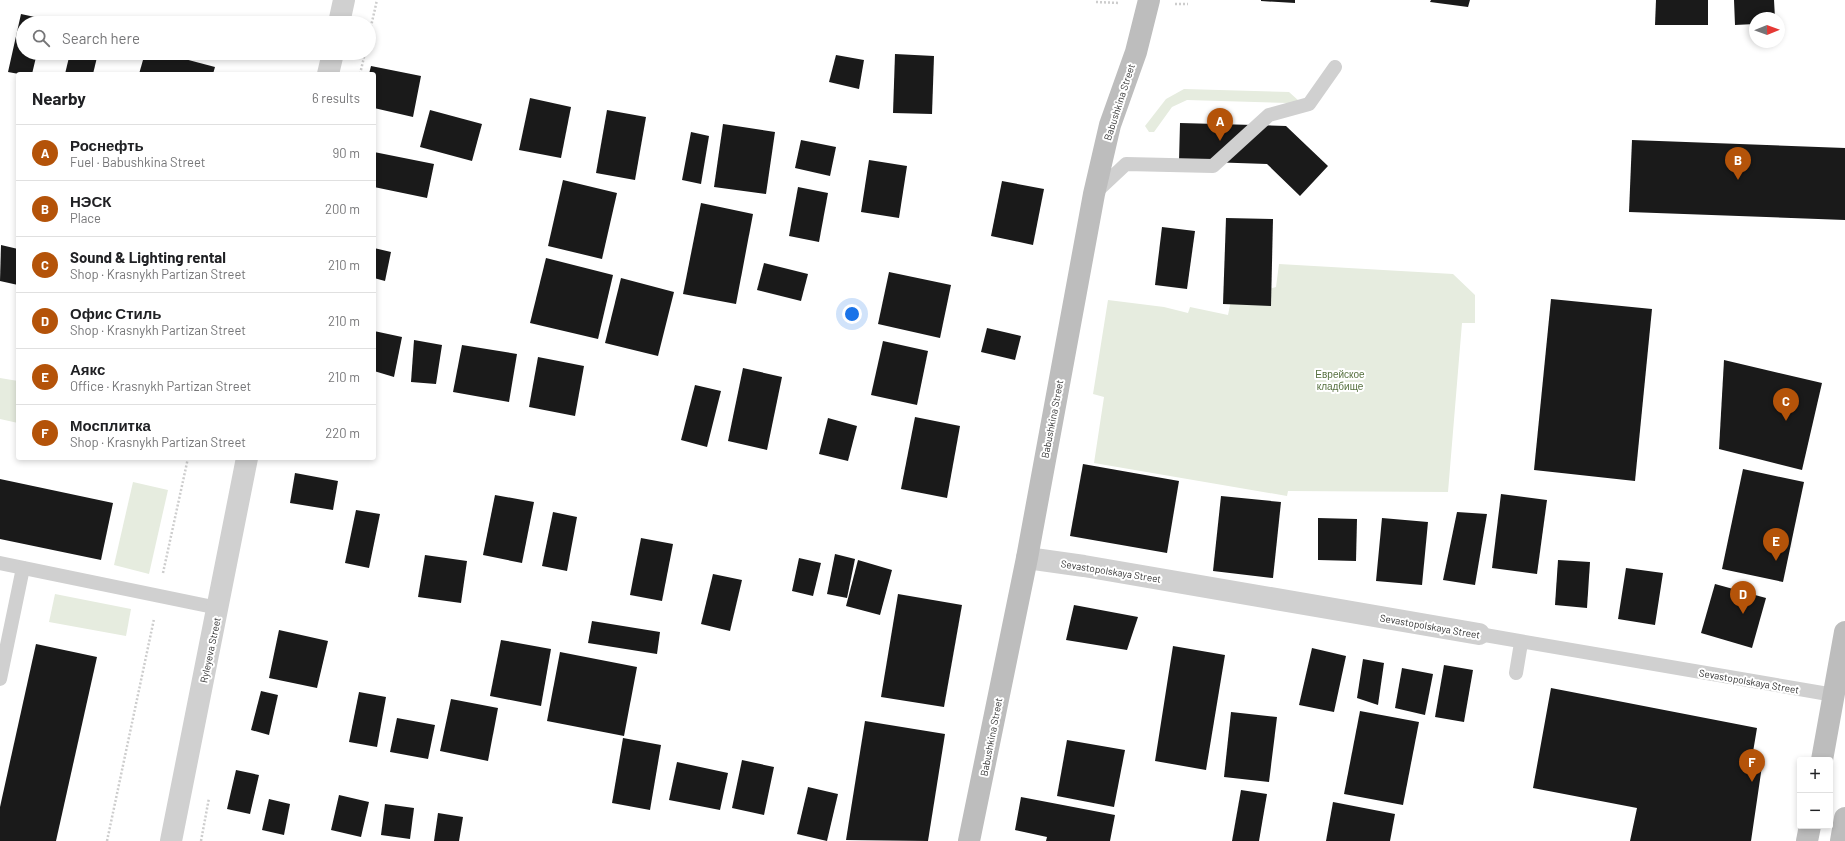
<!DOCTYPE html>
<meta charset="utf-8">
<style>
:root{--surface:#fff;--page:#f6f6f6;--text:#202124;--muted:#757577;--line:#e0e0e0;--accent:#b45309}
body{margin:0;font-family:Barlow,sans-serif;background:var(--page);color:var(--text)}
.controls{position:absolute;right:12px;bottom:12px;display:grid;overflow:hidden;border-radius:4px;box-shadow:0 2px 6px #0003}
.controls button{width:36px;height:36px;display:grid;place-items:center;padding:0;border:0;border-bottom:1px solid var(--line);background:var(--surface);color:var(--text);font:20px sans-serif}
.compass{position:absolute;left:1749px;top:12px;width:36px;height:36px;border-radius:50%;background:var(--surface);box-shadow:0 2px 6px #0003;rotate:89deg}
.you{position:absolute;left:852px;top:314px;width:14px;height:14px;margin:-10px;border:3px solid #fff;border-radius:50%;background:#1a73e8;box-shadow:0 0 0 6px #1a73e833}
.badge{display:grid;place-items:center;width:26px;height:26px;border-radius:50%;background:var(--accent);color:#fff;font-size:13px;font-weight:700}
.pin{position:absolute;translate:-50% -33px;filter:drop-shadow(0 1px 2px #0008)}
.pin::after{content:'';position:absolute;top:21px;width:14px;height:12px;background:inherit;clip-path:polygon(0 0,100% 0,50% 100%)}
.list{margin:0;padding:0;list-style:none}
h2{display:flex;justify-content:space-between;align-items:center;height:52px;margin:0;padding:0 16px;font-size:17px}
h2 small{font-size:13px;font-weight:400;color:var(--muted)}
.list li{display:grid;grid-template-columns:26px 1fr auto;gap:12px;align-items:center;box-sizing:border-box;height:56px;padding:0 16px;border-top:1px solid var(--line)}
.list b{display:block;font-size:15px;white-space:nowrap}
.list p{margin:0;font-size:13px;white-space:nowrap;color:var(--muted)}
.list em{font-size:13px;font-style:normal;color:var(--muted)}
.icon{flex:none;width:22px;height:22px;fill:none;stroke:currentColor;stroke-width:2;stroke-linecap:round;stroke-linejoin:round}
.map{position:relative;flex:none;width:1845px;height:841px;overflow:hidden}
.search{position:absolute;background:var(--surface);box-shadow:0 2px 6px #0003;left:16px;top:16px;width:360px;height:44px;display:flex;align-items:center;gap:10px;box-sizing:border-box;padding:0 14px;border-radius:22px;color:var(--muted);font-size:15px}
.panel{position:absolute;background:var(--surface);box-shadow:0 2px 6px #0003;left:16px;top:72px;width:360px;height:388px;border-radius:4px}
.map>svg:first-child{display:block}
</style>
<div class="map">
<svg width="1845" height="841" viewBox="0 0 1845 841">
<rect width="100%" height="100%" fill="#fff"/>
<g fill="#e6ecdf">
<polygon points="1184,89 1289,92 1299,101 1289,103 1187,100 1172,107 1154,132 1149,132 1145,126 1166,99"/>
<polygon points="1279,264 1453,274 1475,295 1475,323 1462,323 1448,492 1288,491 1287,496 1094,463 1104,397 1093,394 1108,300 1164,307 1188,313 1190,307 1228,315 1232,295 1244,296 1276,287"/>
<polygon points="0,378 18,381 18,423 0,419"/>
<polygon points="133,482 168,490 149,574 114,565"/>
<polygon points="55,594 131,609 126,636 49,622"/>
</g>
<g fill="#1a1a1a">
<polygon points="1261,0 1295,0 1295,3 1261,1"/>
<polygon points="1431,0 1470,0 1468,7 1430,2"/>
<polygon points="1656,0 1708,0 1708,25 1655,25"/>
<polygon points="1734,0 1774,0 1775,18 1755,18 1755,24 1735,25"/>
<polygon points="21,14 44,19 44,23 23,23 23,53 37,53 32,74 19,74 8,72"/>
<polygon points="77,19 93,22 93,23 76,23"/>
<polygon points="70,53 98,53 93,74 65,74"/>
<polygon points="145,53 162,53 215,67 213,74 139,74"/>
<polygon points="895,54 934,56 932,114 893,113"/>
<polygon points="836,55 864,60 859,89 829,82"/>
<polygon points="371,66 421,76 413,117 374,108 374,74 369,74"/>
<polygon points="530,98 571,107 561,158 519,150"/>
<polygon points="430,110 482,124 472,161 420,147"/>
<polygon points="607,110 646,117 635,180 596,173"/>
<polygon points="1180,123 1286,126 1328,166 1300,196 1267,164 1179,161"/>
<polygon points="723,124 775,132 766,194 714,187"/>
<polygon points="691,132 709,136 701,184 682,180"/>
<polygon points="801,140 836,147 830,176 795,168"/>
<polygon points="1632,140 1845,148 1845,220 1629,212"/>
<polygon points="374,152 434,164 427,198 374,187"/>
<polygon points="869,160 907,166 899,218 861,212"/>
<polygon points="563,180 617,193 602,259 548,246"/>
<polygon points="1002,181 1044,189 1033,245 991,236"/>
<polygon points="798,187 828,193 819,242 789,236"/>
<polygon points="701,203 753,214 736,304 683,294"/>
<polygon points="1226,218 1273,219 1271,306 1223,304"/>
<polygon points="1162,227 1195,231 1187,289 1155,285"/>
<polygon points="1,245 18,249 18,285 0,281"/>
<polygon points="374,248 391,252 385,281 374,278"/>
<polygon points="546,258 613,275 598,339 530,323"/>
<polygon points="764,263 808,274 801,301 757,290"/>
<polygon points="889,272 951,285 940,338 878,324"/>
<polygon points="621,278 674,292 658,356 605,343"/>
<polygon points="1551,299 1652,309 1635,481 1534,470"/>
<polygon points="987,328 1021,336 1015,360 981,352"/>
<polygon points="374,331 402,337 394,377 374,371"/>
<polygon points="414,340 442,345 436,384 411,382"/>
<polygon points="883,341 928,351 917,405 871,395"/>
<polygon points="462,345 517,354 509,402 453,392"/>
<polygon points="538,357 584,366 575,416 529,407"/>
<polygon points="1724,360 1822,383 1802,470 1719,449"/>
<polygon points="743,368 782,377 767,450 728,441"/>
<polygon points="695,385 721,391 707,447 681,440"/>
<polygon points="915,417 960,426 947,498 901,489"/>
<polygon points="828,418 857,426 848,461 819,454"/>
<polygon points="1083,464 1179,481 1167,553 1070,536"/>
<polygon points="1743,469 1804,482 1783,582 1722,569"/>
<polygon points="295,473 338,481 333,510 290,503"/>
<polygon points="0,479 113,503 101,560 0,539"/>
<polygon points="1501,494 1547,500 1537,574 1492,568"/>
<polygon points="495,495 534,502 522,563 483,555"/>
<polygon points="1221,496 1281,502 1273,578 1213,571"/>
<polygon points="356,510 380,514 369,568 345,563"/>
<polygon points="553,512 577,517 567,571 542,566"/>
<polygon points="1457,512 1487,514 1475,585 1443,580"/>
<polygon points="1318,518 1357,519 1356,561 1318,560"/>
<polygon points="1382,518 1428,522 1422,585 1376,581"/>
<polygon points="641,538 673,544 662,601 630,595"/>
<polygon points="835,554 855,559 847,598 827,594"/>
<polygon points="425,555 467,561 461,603 418,597"/>
<polygon points="799,558 821,563 813,596 792,591"/>
<polygon points="858,560 892,570 880,615 846,606"/>
<polygon points="1558,560 1590,562 1587,608 1555,605"/>
<polygon points="1626,568 1663,573 1655,625 1618,619"/>
<polygon points="713,574 742,580 730,631 701,624"/>
<polygon points="1715,584 1766,598 1752,648 1701,633"/>
<polygon points="898,594 962,605 944,707 881,697"/>
<polygon points="1074,605 1138,617 1127,650 1066,640"/>
<polygon points="592,621 660,632 657,654 588,643"/>
<polygon points="279,630 328,641 317,688 269,678"/>
<polygon points="501,640 551,649 541,706 490,696"/>
<polygon points="36,644 97,657 56,841 0,841 0,807"/>
<polygon points="1173,646 1225,655 1206,770 1155,761"/>
<polygon points="1312,648 1346,656 1334,712 1299,705"/>
<polygon points="560,652 637,667 624,736 547,721"/>
<polygon points="1363,659 1384,663 1378,705 1357,698"/>
<polygon points="1444,665 1473,670 1464,722 1435,717"/>
<polygon points="1402,668 1433,674 1425,715 1395,708"/>
<polygon points="1551,688 1757,728 1751,764 1762,766 1751,841 1630,841 1637,808 1533,788"/>
<polygon points="261,691 278,695 269,735 251,730"/>
<polygon points="359,692 386,697 377,747 349,742"/>
<polygon points="451,699 498,708 488,761 440,751"/>
<polygon points="1360,711 1419,722 1403,805 1344,794"/>
<polygon points="1231,712 1277,717 1269,782 1224,777"/>
<polygon points="397,718 435,725 428,759 390,752"/>
<polygon points="865,721 945,734 928,841 846,840"/>
<polygon points="623,738 661,745 650,810 612,803"/>
<polygon points="1067,740 1125,750 1114,807 1057,796"/>
<polygon points="742,760 774,767 764,815 732,808"/>
<polygon points="677,762 728,773 720,810 669,800"/>
<polygon points="236,770 259,775 250,814 227,809"/>
<polygon points="808,787 838,794 827,841 797,834"/>
<polygon points="1241,790 1267,794 1259,841 1232,841"/>
<polygon points="339,795 369,802 361,837 331,830"/>
<polygon points="1021,797 1115,815 1110,841 1046,841 1047,837 1015,830"/>
<polygon points="269,799 290,804 284,835 262,830"/>
<polygon points="1333,802 1395,814 1390,841 1326,841"/>
<polygon points="385,804 414,808 410,839 381,835"/>
<polygon points="438,813 463,817 459,841 434,841"/>
</g>
<g fill="none" stroke-linecap="round" stroke-linejoin="round">
<g stroke="#cdcdcd" stroke-width="2.5" stroke-dasharray="2 2" stroke-linecap="butt">
<polyline points="1096,2 1120,3"/>
<polyline points="1175,4 1188,4"/>
<polyline points="369,35 377,0"/>
<polyline points="360,74 365,53"/>
<polyline points="163,573 188,458"/>
<polyline points="107,841 154,619"/>
<polyline points="201,841 209,798"/>
</g>
<g stroke="#d0d0d0" stroke-width="14">
<polyline points="1094,194 1126,164 1213,166 1269,115 1309,104 1335,67"/>
<polyline points="0,563 218,608"/>
<polyline points="1479,634 1834,695"/>
<polyline points="1516,673 1521,643"/>
<polyline points="0,679 23,568"/>
</g>
<g stroke="#d0d0d0" stroke-width="22">
<polyline points="339,23 344,0"/>
<polyline points="328,74 333,53"/>
<polyline points="1027,558 1084,566 1479,634"/>
<polyline points="171,841 247,458"/>
</g>
<g stroke="#bdbdbd" stroke-width="22">
<polyline points="1822,760 1845,632"/>
<polyline points="969,841 1027,558 1094,194 1110,125 1136,52 1149,0"/>
<polyline points="1807,841 1810,826"/>
<polyline points="1841,841 1845,818"/>
</g>
</g>
<g text-anchor="middle" stroke-width="4" stroke-linejoin="round" paint-order="stroke">
<g font-size="10" fill="#333" stroke="#fff">
<text transform="translate(1119 102) rotate(-72)" y="4">Babushkina Street</text>
<text transform="translate(1052 419) rotate(-79)" y="4">Babushkina Street</text>
<text transform="translate(1111 571) rotate(9)" y="4">Sevastopolskaya Street</text>
<text transform="translate(1430 626) rotate(10)" y="4">Sevastopolskaya Street</text>
<text transform="translate(210 650) rotate(-78)" y="4">Ryleyeva Street</text>
<text transform="translate(1749 681) rotate(10)" y="4">Sevastopolskaya Street</text>
<text transform="translate(991 737) rotate(-79)" y="4">Babushkina Street</text>
</g>
<g font-size="10" fill="#56703f" stroke="#fff">
<text x="1340" y="378">Еврейское<tspan x="1340" dy="12">кладбище</tspan></text>
</g>
</g>
</svg>
<div class="controls">
<button>+</button>
<button>−</button>
</div>
<svg class="compass" viewBox="-18 -18 36 36"><path d="M0-13l5 13h-10z" fill="#e53935"/><path d="M0 13l5-13h-10z" fill="#757577"/></svg>
<div class="you"></div>
<div class="pin badge" style="left:1220px;top:141px">A</div>
<div class="pin badge" style="left:1738px;top:180px">B</div>
<div class="pin badge" style="left:1786px;top:421px">C</div>
<div class="pin badge" style="left:1743px;top:614px">D</div>
<div class="pin badge" style="left:1776px;top:561px">E</div>
<div class="pin badge" style="left:1752px;top:782px">F</div>
<div class="search"><svg class="icon" aria-label="search" viewBox="0 0 24 24"><circle cx="10" cy="10" r="6"/><path d="M15 15l6 6"/></svg>Search here</div>
<section class="panel">
<h2>Nearby<small>6 results</small></h2>
<ul class="list">
<li><span class="badge">A</span><div><b>Роснефть</b><p>Fuel · Babushkina Street</p></div><em>90 m</em></li>
<li><span class="badge">B</span><div><b>НЭСК</b><p>Place</p></div><em>200 m</em></li>
<li><span class="badge">C</span><div><b>Sound &amp; Lighting rental</b><p>Shop · Krasnykh Partizan Street</p></div><em>210 m</em></li>
<li><span class="badge">D</span><div><b>Офис Стиль</b><p>Shop · Krasnykh Partizan Street</p></div><em>210 m</em></li>
<li><span class="badge">E</span><div><b>Аякс</b><p>Office · Krasnykh Partizan Street</p></div><em>210 m</em></li>
<li><span class="badge">F</span><div><b>Мосплитка</b><p>Shop · Krasnykh Partizan Street</p></div><em>220 m</em></li>
</ul>
</section>
</div>
